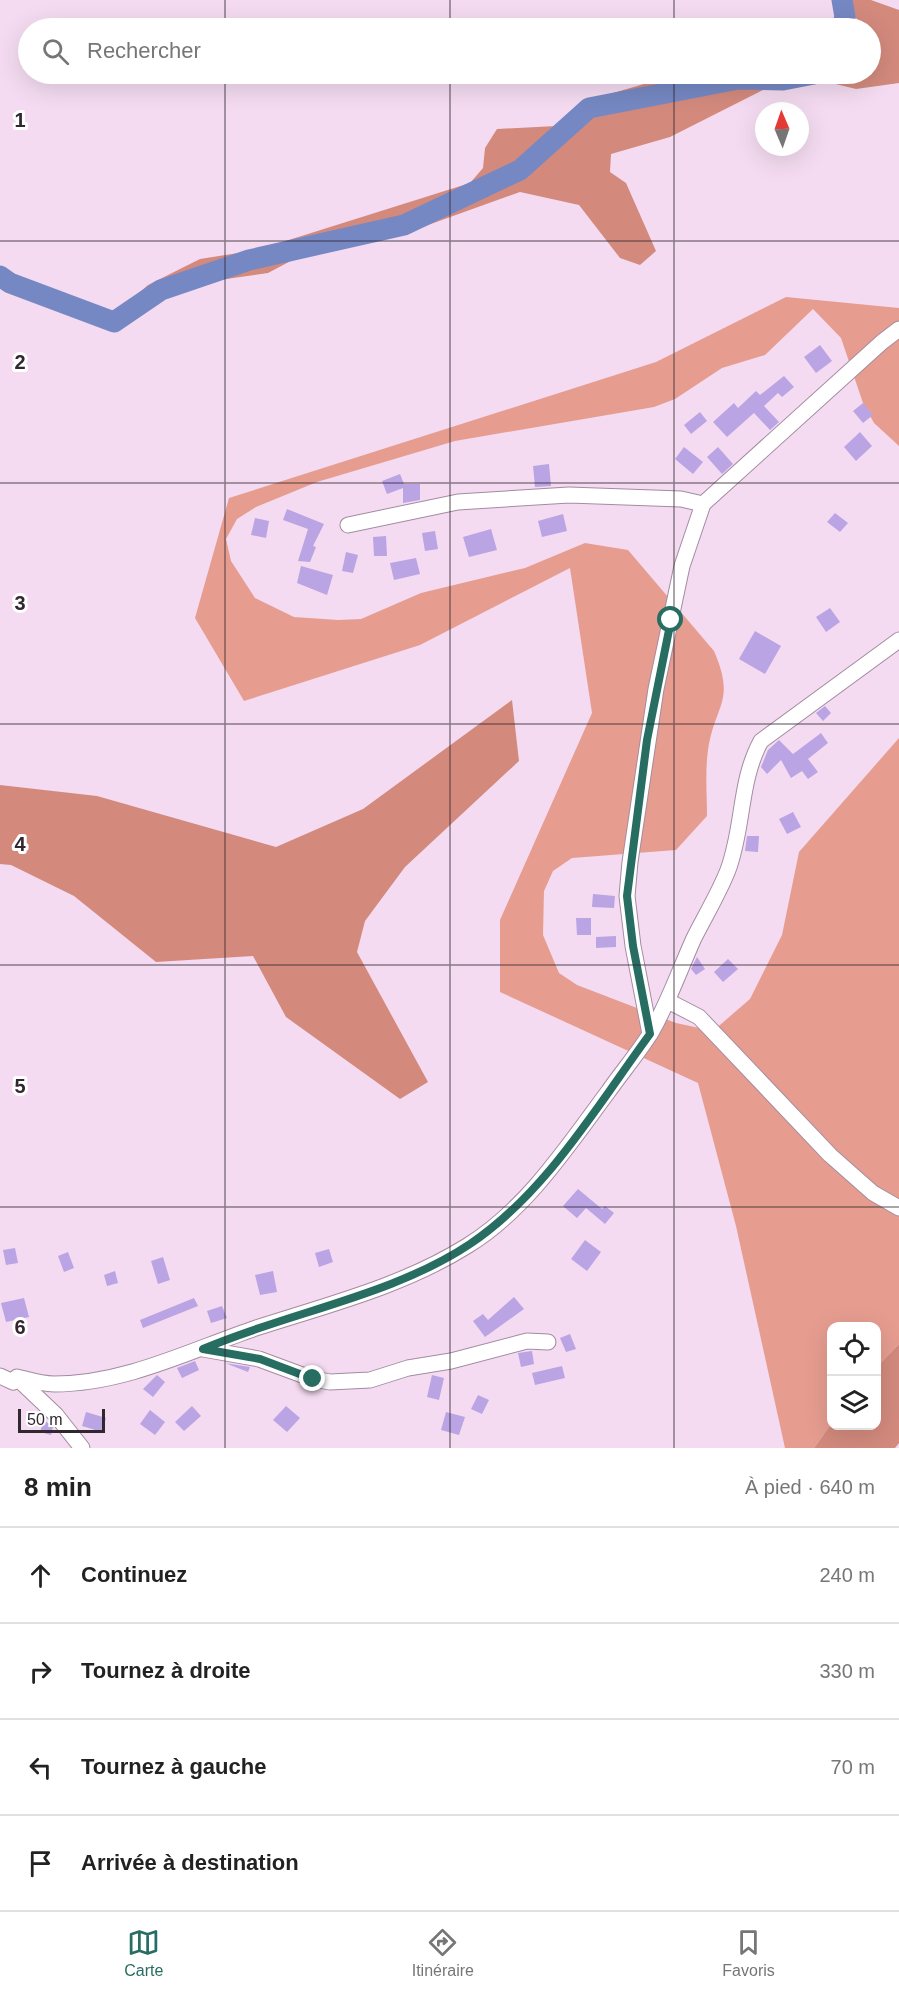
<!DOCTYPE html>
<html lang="fr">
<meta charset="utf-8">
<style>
:root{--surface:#fff;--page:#f2f2f2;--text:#222;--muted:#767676;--line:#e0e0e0;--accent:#276d62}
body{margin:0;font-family:Arial,sans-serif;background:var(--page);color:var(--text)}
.controls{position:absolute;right:18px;bottom:18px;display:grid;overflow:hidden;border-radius:12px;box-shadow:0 6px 24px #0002}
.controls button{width:54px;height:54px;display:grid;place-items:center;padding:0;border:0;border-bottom:2px solid var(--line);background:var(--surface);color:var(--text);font:30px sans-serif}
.compass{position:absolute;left:755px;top:102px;width:54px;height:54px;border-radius:50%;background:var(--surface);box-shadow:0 6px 24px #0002;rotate:358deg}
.scale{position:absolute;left:18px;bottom:15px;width:87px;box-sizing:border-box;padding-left:6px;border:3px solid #30272f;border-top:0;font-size:16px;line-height:21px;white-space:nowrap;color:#30272f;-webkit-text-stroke:4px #fff;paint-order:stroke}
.stop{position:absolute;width:18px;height:18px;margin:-14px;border:4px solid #276d62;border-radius:50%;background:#fff}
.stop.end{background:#276d62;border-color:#fff;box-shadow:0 2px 6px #0008}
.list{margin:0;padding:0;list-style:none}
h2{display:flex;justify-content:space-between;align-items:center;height:78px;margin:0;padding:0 24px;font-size:26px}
h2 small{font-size:20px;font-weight:400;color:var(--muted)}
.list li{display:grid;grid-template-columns:39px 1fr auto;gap:18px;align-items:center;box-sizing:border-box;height:96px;padding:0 24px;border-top:2px solid var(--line)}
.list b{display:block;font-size:22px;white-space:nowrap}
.list em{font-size:20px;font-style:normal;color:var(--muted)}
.icon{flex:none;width:33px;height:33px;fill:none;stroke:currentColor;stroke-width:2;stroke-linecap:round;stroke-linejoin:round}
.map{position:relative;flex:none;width:899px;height:1448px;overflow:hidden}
.search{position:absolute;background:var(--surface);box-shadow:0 6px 24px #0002;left:18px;right:18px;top:18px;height:66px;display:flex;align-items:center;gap:15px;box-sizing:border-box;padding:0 21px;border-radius:33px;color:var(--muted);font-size:22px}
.sheet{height:462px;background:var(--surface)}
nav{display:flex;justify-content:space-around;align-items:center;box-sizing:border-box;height:84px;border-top:2px solid var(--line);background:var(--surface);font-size:16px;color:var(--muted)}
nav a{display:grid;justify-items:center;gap:3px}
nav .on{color:var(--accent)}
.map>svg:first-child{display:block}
</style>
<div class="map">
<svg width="899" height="1448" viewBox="0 0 899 1448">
<rect width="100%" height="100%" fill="#f4dbf1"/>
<path fill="#e69d90" d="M786 297 899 308V446L874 423 863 403 841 338 813 309 765 355 722 368 675 399 654 407 455 441 317 482 256 507 237 519 226 539 231 561 255 598 294 617 338 620 361 619 421 593 525 568 585 543 628 550 714 651C736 702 715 704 708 750 705 771 707 795 707 816L676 850 572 858 553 871 544 891 543 935 559 973 577 985 676 1023 713 1031 750 999 782 935 799 852 899 738V1344L877 1367 876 1326H832L831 1424 814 1448H785L736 1226 698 1083 500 992V920L592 713 570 568 420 645 244 701 195 618 229 498 656 362Z"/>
<g fill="#d38a7d">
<polygon points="851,0 871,0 899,10 899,83 856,89 795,74 670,137 611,154 610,172 626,183 656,251 640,265 620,258 579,205 520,192 403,234 321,245 268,273 185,285 131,320 132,299 148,285 200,259 257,250 470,183 483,168 485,148 497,129 556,126 603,96 678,74 870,74 870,28 850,14"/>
<polygon points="512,700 519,761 405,867 365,921 357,952 428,1082 400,1099 286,1017 253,956 156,962 74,896 11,865 0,864 0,785 97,796 276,847 363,809"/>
<polygon points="899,1344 899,1443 895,1448 814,1448 831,1424 876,1426 877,1367"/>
</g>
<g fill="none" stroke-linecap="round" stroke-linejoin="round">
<g stroke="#7688c3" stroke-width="21">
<polyline points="841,28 845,17 842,0"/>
<polyline points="0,276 10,283 114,322 161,290 249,260 404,225 520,170 589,108 738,79 783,80 814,74"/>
</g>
</g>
<g fill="#baa4e3">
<polygon points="820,345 832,361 816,373 804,357"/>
<polygon points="784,376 794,387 782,397 778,393 764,406 779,422 770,430 754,413 727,437 713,422 734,403 738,408 756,391 760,395"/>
<polygon points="863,403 873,415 863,423 853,411"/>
<polygon points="700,412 707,421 691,434 684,425"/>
<polygon points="860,432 872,446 856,461 844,447"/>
<polygon points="684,447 703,462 693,474 675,459"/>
<polygon points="718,447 733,464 722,474 707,457"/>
<polygon points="549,464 551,486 535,487 533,466"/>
<polygon points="400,474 404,484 420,484 420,500 403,503 403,488 387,494 382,481"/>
<polygon points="287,509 324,524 313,546 316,547 310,562 298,561 308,529 283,520"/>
<polygon points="835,513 848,523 840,532 827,522"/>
<polygon points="563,514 567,531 542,537 538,521"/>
<polygon points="255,518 269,521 266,538 251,535"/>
<polygon points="491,529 497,550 469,557 463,537"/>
<polygon points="435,531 438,549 425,551 422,533"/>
<polygon points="386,536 387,556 374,556 373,537"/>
<polygon points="346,552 358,555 353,573 342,571"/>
<polygon points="416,558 420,574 394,580 390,563"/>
<polygon points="301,566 333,575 327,595 297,583"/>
<polygon points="830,608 840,622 826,632 816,617"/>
<polygon points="755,631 781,646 765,674 739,659"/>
<polygon points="825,706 831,713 823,721 816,713"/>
<polygon points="821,733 828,743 808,759 818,772 808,779 802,771 791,778 781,760 767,774 761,767 768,750 779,740 793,754"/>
<polygon points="793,812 801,827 787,834 779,819"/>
<polygon points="747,836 759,836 758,852 745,851"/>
<polygon points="593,894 615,896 614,908 592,907"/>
<polygon points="576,918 591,918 591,935 577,935"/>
<polygon points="616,936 616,947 596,948 596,937"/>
<polygon points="697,957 705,969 696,975 691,969"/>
<polygon points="728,959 738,969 723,982 714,972"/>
<polygon points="578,1189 602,1209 605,1206 614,1213 605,1224 586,1208 577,1218 563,1206"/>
<polygon points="585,1240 601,1252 587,1271 571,1259"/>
<polygon points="15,1248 18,1263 6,1265 3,1250"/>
<polygon points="329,1249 333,1262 319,1267 315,1253"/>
<polygon points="68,1252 74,1268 64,1272 58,1256"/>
<polygon points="163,1257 170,1280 158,1284 151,1261"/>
<polygon points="115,1271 118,1283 107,1286 104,1275"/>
<polygon points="273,1271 277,1292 260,1295 255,1275"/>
<polygon points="514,1297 524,1309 485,1337 473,1321 483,1314 488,1320"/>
<polygon points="24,1298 29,1317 6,1322 1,1303"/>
<polygon points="194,1298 198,1306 143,1328 140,1320"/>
<polygon points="222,1306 227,1318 211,1323 207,1311"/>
<polygon points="570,1334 576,1349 566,1352 560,1338"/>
<polygon points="532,1351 534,1364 521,1367 518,1353"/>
<polygon points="195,1361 199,1370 182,1378 177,1368"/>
<polygon points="225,1363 250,1367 248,1372"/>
<polygon points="562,1366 565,1378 535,1385 532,1373"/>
<polygon points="157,1375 165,1382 153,1397 143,1389"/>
<polygon points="432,1375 444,1378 439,1400 427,1397"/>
<polygon points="478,1395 489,1400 482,1414 471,1409"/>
<polygon points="192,1406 201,1416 184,1431 175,1422"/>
<polygon points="286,1406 300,1418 287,1432 273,1420"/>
<polygon points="150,1410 165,1422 155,1435 140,1424"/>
<polygon points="86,1412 106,1418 102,1432 82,1426"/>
<polygon points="446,1412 465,1417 459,1435 441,1430"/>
<polygon points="44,1420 53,1427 51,1435 40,1432"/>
</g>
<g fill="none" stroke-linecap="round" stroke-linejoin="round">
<defs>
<g id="minor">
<polyline points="348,525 458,502 569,495 681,499 703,504"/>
<polyline points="668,1001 699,1017 830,1155 873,1193 899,1208"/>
<polyline points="650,1034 633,946 627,896 630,862 656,689 682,566 703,504 882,342 899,329"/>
<polyline points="203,1349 259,1359 313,1379 330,1382 370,1380 408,1368 451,1361 527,1341 548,1342"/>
<path d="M0 1376 13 1382 17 1377C29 1380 42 1384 54 1384 125 1384 191 1350 256 1328 327 1305 403 1286 467 1246 526 1210 567 1147 608 1092 622 1072 639 1052 652 1031 669 1001 680 969 694 938 705 916 719 893 728 870 744 827 739 781 761 741L899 640"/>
<polyline points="17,1378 56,1415 82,1448"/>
</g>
</defs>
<use href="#minor" stroke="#a38ca0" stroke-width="17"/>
<use href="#minor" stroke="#fff" stroke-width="15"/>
</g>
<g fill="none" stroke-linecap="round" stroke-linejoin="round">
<path stroke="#276d62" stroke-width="8" d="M313 1379 260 1359 203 1349C289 1312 392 1296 470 1244 546 1193 597 1106 650 1034L633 946 627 896 647 740 671 620"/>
</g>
<path fill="none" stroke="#30272f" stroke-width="1.5" stroke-opacity="0.55" d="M225 0V28M450 0V28M674 0V28M225 74V1448M450 74V1448M674 74V1448M0 241H899M0 483H899M0 724H899M0 965H899M0 1207H899"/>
<g font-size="20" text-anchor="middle" font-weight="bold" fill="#30272f" stroke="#fff" stroke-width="6" stroke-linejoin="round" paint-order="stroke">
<text x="20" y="127">1</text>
<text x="20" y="369">2</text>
<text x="20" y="610">3</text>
<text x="20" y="851">4</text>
<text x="20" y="1093">5</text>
<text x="20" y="1334">6</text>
</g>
</svg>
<div class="controls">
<button><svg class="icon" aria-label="locate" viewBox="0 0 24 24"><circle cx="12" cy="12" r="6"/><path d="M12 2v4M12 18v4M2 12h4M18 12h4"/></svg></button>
<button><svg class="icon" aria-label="layers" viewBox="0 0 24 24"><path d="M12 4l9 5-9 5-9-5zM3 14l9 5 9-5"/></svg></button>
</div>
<svg class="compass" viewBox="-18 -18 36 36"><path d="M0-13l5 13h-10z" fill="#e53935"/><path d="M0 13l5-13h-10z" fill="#767676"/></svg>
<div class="scale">50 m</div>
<div class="stop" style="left:671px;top:620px"></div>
<div class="stop end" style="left:313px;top:1379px"></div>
<div class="search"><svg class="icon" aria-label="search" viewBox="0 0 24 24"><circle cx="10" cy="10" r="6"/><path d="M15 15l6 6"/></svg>Rechercher</div>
</div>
<section class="sheet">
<h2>8 min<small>À pied · 640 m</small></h2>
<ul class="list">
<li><svg class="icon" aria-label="ahead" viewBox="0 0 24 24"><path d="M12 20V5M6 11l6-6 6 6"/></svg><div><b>Continuez</b></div><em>240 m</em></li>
<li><svg class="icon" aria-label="right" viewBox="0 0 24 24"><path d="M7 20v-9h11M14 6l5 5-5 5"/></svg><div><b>Tournez à droite</b></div><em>330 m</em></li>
<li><svg class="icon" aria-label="left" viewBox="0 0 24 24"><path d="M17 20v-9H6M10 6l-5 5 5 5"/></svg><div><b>Tournez à gauche</b></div><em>70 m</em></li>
<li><svg class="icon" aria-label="arrive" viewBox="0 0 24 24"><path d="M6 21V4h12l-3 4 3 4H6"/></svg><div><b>Arrivée à destination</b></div></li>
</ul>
</section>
<nav>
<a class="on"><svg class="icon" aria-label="map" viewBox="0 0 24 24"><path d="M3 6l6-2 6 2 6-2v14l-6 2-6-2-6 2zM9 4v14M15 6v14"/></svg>Carte</a>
<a><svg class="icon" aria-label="directions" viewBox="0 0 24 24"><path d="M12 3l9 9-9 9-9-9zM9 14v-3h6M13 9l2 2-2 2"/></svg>Itinéraire</a>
<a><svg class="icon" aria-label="saved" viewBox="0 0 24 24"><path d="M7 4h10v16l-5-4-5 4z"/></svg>Favoris</a>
</nav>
